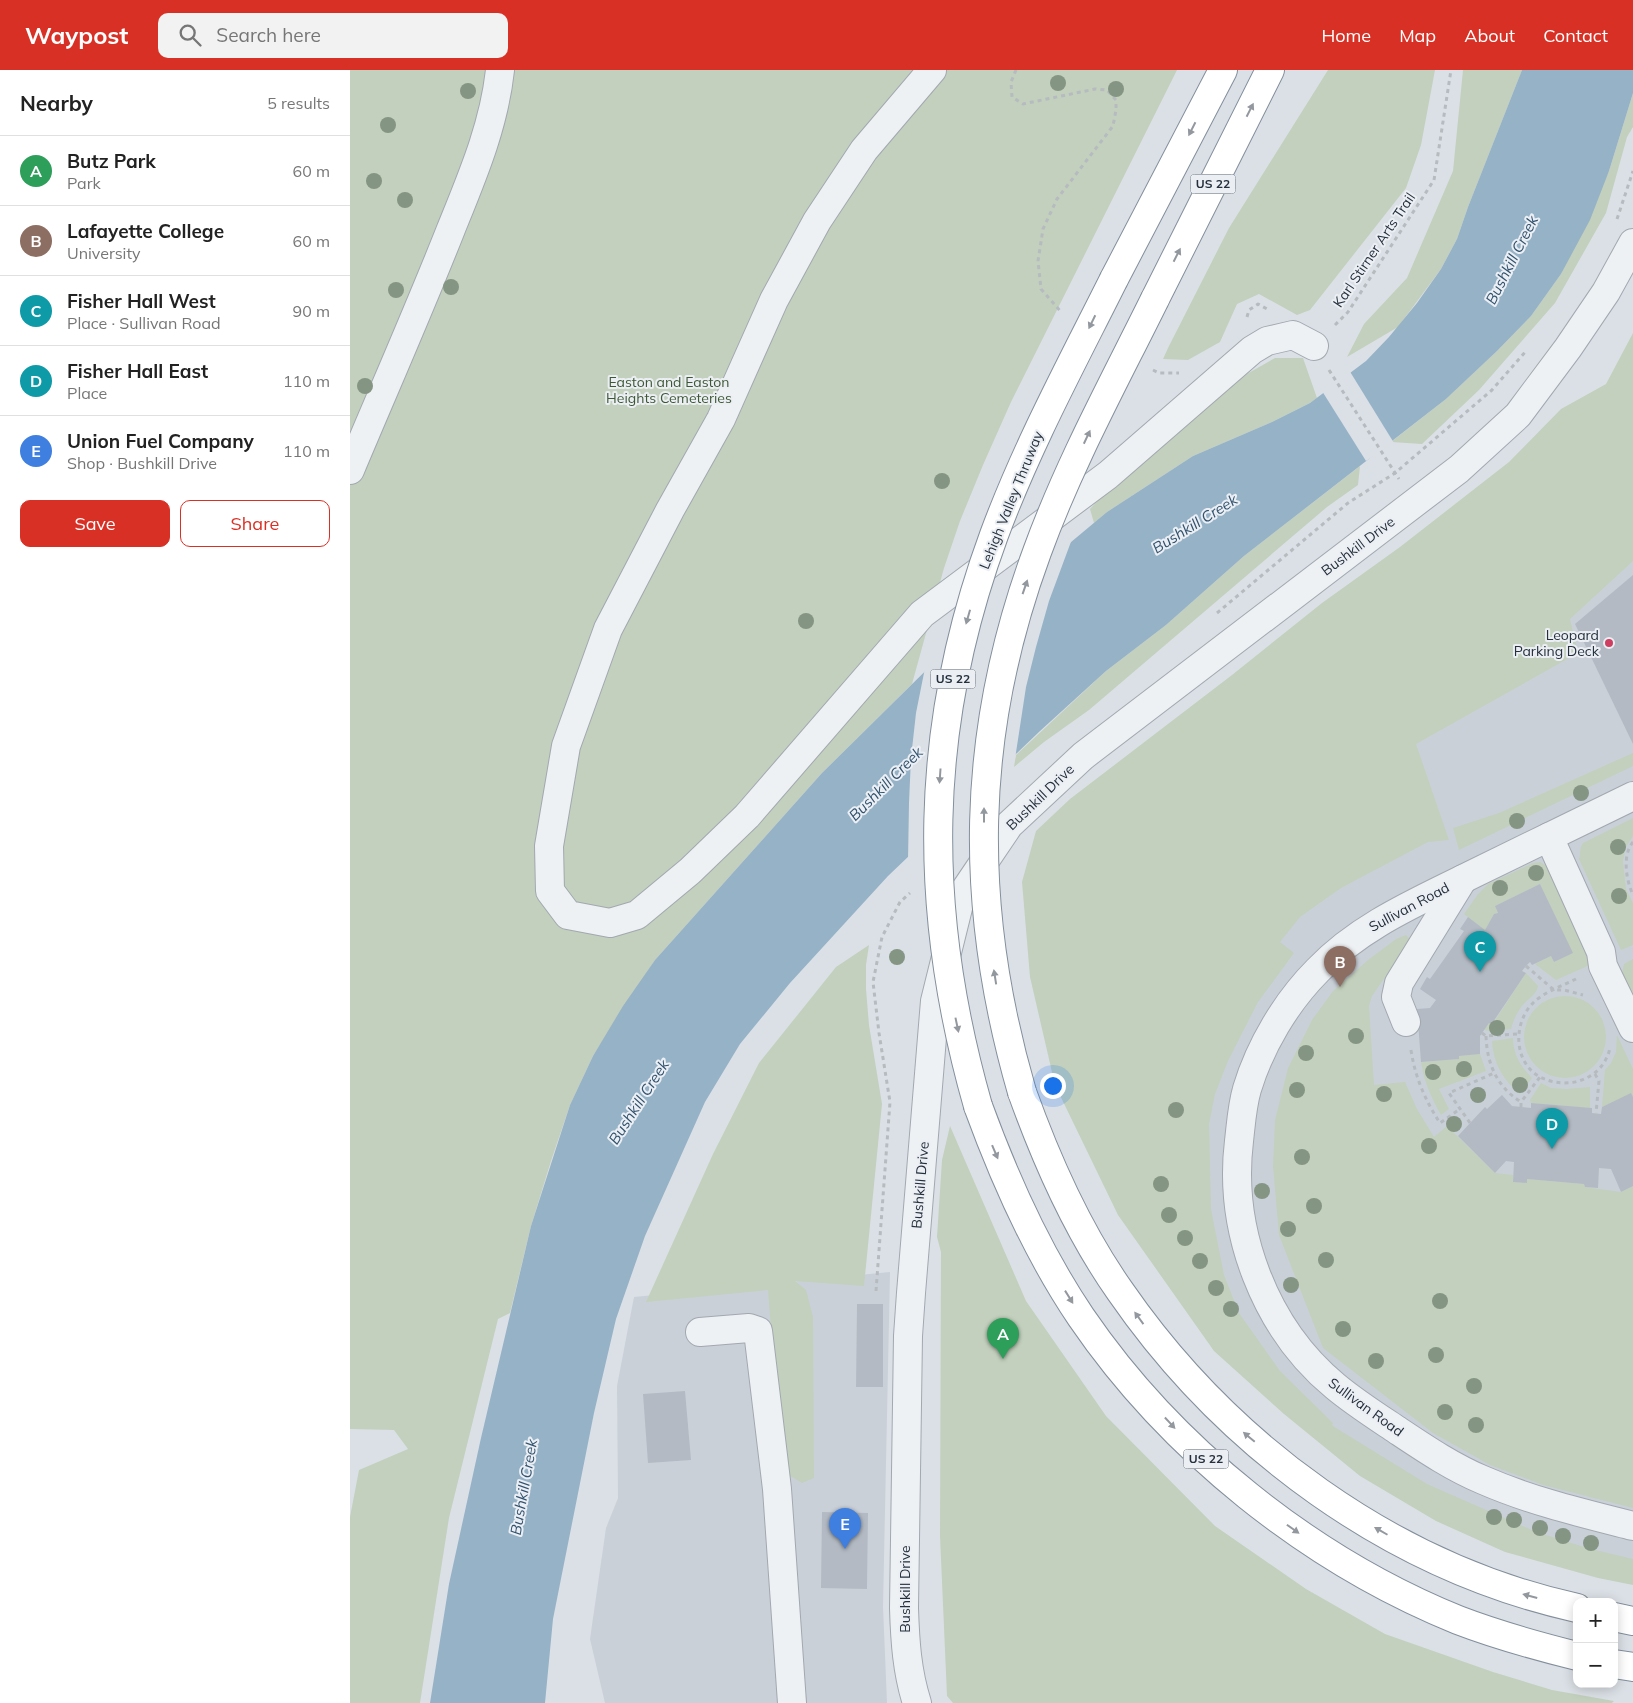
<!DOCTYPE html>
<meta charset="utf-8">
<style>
:root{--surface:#fff;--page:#f2f2f2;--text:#222;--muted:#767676;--line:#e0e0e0;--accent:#d93025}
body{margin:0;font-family:Mulish,sans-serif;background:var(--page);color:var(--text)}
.controls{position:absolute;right:15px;bottom:15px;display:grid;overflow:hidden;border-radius:10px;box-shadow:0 2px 12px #0003}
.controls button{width:45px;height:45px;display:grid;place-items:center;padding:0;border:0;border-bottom:1px solid var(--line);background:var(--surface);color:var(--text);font:25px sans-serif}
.you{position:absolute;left:702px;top:1015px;width:18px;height:18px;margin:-12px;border:4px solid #fff;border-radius:50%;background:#1a73e8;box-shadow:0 0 0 8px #1a73e833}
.badge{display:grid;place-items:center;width:32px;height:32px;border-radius:50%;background:var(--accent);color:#fff;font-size:16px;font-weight:700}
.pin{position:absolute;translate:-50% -41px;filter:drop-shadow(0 1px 2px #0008)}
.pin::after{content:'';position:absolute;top:26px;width:18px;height:15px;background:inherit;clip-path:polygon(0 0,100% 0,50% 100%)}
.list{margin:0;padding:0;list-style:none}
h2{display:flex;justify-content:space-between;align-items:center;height:65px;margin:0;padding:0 20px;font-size:21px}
h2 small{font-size:16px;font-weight:400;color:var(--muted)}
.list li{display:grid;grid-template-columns:32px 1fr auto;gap:15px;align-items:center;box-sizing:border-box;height:70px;padding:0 20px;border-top:1px solid var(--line)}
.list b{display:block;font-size:19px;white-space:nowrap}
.list p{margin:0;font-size:16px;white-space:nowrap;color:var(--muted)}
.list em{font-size:16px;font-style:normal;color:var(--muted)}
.actions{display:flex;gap:10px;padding:15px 20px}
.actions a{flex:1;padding:11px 0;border:1px solid var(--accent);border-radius:10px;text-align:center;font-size:18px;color:var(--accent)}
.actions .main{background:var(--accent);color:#fff}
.icon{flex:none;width:28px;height:28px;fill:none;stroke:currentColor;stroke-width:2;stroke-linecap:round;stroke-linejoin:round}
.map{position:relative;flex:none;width:1283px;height:1633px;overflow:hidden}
header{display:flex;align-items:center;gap:30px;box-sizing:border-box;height:70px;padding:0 25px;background:var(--accent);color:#fff}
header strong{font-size:24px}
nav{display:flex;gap:28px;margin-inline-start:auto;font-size:18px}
.search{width:350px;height:45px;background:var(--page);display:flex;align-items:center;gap:12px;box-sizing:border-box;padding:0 18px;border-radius:10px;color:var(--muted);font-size:19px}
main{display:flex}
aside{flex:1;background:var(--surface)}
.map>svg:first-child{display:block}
</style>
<header>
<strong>Waypost</strong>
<div class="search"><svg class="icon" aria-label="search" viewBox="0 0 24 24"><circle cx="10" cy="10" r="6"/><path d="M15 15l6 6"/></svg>Search here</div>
<nav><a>Home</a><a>Map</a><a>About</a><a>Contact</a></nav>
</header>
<main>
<aside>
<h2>Nearby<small>5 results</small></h2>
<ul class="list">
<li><span class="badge" style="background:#2e9e5b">A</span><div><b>Butz Park</b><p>Park</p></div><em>60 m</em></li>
<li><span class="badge" style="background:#8d6e63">B</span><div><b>Lafayette College</b><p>University</p></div><em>60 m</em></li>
<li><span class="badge" style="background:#0f9aa8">C</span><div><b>Fisher Hall West</b><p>Place · Sullivan Road</p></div><em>90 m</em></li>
<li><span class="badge" style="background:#0f9aa8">D</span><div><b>Fisher Hall East</b><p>Place</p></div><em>110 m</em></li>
<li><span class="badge" style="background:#3f7fe0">E</span><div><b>Union Fuel Company</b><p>Shop · Bushkill Drive</p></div><em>110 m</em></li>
</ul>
<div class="actions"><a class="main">Save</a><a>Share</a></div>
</aside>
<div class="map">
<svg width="1283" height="1633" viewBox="0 0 1283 1633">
<rect width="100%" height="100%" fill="#dbe0e6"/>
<g fill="#cad0d8">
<polygon points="1283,302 1283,1502 1203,1482 971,1361 883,1262 748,724"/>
<polygon points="540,1202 533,1537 537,1633 255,1633 240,1569 256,1458 268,1428 267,1316 284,1227"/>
</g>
<g fill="#c3d0bd">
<polygon points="0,0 827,0 661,332 633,395 610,451 594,498 562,614 472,703 305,890 243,986 220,1035 201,1091 181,1156 160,1243 148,1249 99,1448 70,1633 0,1633 0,1447 9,1400 58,1379 44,1360 0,1359"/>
<polygon points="978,0 1085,0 1071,75 1056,118 960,240 947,245 909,224 887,234 870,272 838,290 813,289 819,276 879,158"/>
<polygon points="1113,0 1172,0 1118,137 1107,169 1091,199 1048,257 997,287 1014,254 1057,208 1103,101"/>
<polygon points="1283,23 1283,57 1277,67 1256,143 1205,233 1129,320 1072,374 1041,372 1096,329 1147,281 1181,246 1211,204 1259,101"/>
<polygon points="1283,263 1283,491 1220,549 1228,583 1066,674 1099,770 1078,772 991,818 950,847 930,872 944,883 908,932 878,991 865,1024 859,1054 861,1139 874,1205 889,1243 930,1301 983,1353 982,1355 986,1358 1077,1414 1184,1461 1237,1478 1283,1489 1283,1515 1248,1508 1155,1482 1086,1451 1010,1406 934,1344 864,1281 768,1145 705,1015 680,907 672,812 686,761 720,729 882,605 972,533 1050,477 1159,392 1211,339 1256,314"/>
<polygon points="925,288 953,288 967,328 960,333 922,352 843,386 757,442 744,453 740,439 785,390 888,309"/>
<polygon points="1010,396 1008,415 977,437 739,640 694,672 664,697 666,685 756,601 816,555 894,486"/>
<polygon points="1283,683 1283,696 1109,780 1103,758 1149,743"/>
<path d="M1283 748V766L1276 777 1273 791 1276 819 1283 833V875L1271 880 1229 789C1231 784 1229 778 1233 773Z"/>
<polygon points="1190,792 1200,798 1242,894 1206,910 1185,894 1201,886 1204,892 1222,883 1190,814 1145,836 1148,843 1144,844 1135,860 1114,844 1128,824 1138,814 1183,793"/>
<polygon points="1056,865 1061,870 1022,926 1019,936 1024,1015 1055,1012 1067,1039 1084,1067 1097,1056 1145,1103 1163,1105 1163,1112 1176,1113 1177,1109 1234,1114 1235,1117 1271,1122 1283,1116 1283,1438 1193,1415 1140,1395 1083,1363 973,1278 929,1165 923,1096 925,1050 938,998 962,950 983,921 1018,890 1046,869"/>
<polygon points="519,875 516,895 516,919 519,955 532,1034 514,1216 445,1211 456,1220 463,1247 464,1408 452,1413 432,1401 418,1220 296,1232 363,1084 409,993 486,897"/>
<polygon points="1283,889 1283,941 1270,913 1274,894"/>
<path d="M1176 903 1188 916C1186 926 1177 929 1171 937 1166 944 1163 952 1161 959L1140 961 1134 960 1139 953 1142 955Z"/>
<circle cx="1215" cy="967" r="41"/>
<polygon points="1267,965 1283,999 1283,1027 1281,1024 1252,1037 1255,1000 1261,993 1266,982"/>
<path d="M1163 968C1163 984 1171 997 1182 1008L1170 1024C1153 1010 1143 993 1142 971Z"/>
<path d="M1130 984 1136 1001 1089 1019 1099 1039 1091 1045C1081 1027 1074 1012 1071 992L1109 989V986Z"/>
<polygon points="1191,1013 1201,1018 1216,1019 1240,1017 1240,1038 1181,1033 1180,1030"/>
<polygon points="600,1056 676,1231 756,1346 865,1456 956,1519 1035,1564 1143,1602 1202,1620 1264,1631 1262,1633 603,1633 597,1626 590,1466 591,1182 587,1167 592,1090"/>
</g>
<polygon fill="#96b2c7" points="1172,0 1283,0 1283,23 1259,101 1240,150 1211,204 1181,246 1147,281 1096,329 894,486 816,555 756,601 690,661 538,806 440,913 390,974 355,1032 295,1166 266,1249 244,1343 203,1549 195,1633 80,1633 99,1514 131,1368 181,1156 220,1035 243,986 273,936 305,890 472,703 624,553 757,442 843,386 922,352 960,333 1016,291 1039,267 1067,233 1091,199 1107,169 1118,137"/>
<g fill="#dbe0e6">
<polygon points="999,300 1044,373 1016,391 972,321"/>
<polygon points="722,469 699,531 686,577 676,617 665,689 558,791 559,733 561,688 566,643 575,598 622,552"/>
</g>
<g fill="#b3bac3">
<polygon points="1283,505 1283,674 1225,554"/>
<polygon points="1190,814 1223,883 1204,892 1201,886 1182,895 1180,892 1176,896 1172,901 1176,903 1141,955 1139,953 1130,966 1130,984 1109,986 1109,989 1071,992 1067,939 1080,938 1086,930 1070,919 1077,907 1080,909 1114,861 1110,859 1118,847 1135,860 1144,844 1148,843 1145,836"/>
<polygon points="1281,1023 1283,1027 1283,1116 1271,1122 1261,1099 1249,1098 1248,1118 1235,1117 1234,1114 1177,1109 1177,1113 1163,1112 1164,1092 1156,1091 1145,1103 1108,1066 1135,1037 1137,1039 1152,1025 1162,1036 1181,1038 1181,1033 1242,1038 1242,1043 1251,1044 1252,1037"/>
<polygon points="507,1234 533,1234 533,1317 506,1317"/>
<polygon points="335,1321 341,1390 298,1393 293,1324"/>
<polygon points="472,1442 518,1443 517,1519 471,1518"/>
</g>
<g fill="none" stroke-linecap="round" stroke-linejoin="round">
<defs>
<g id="minor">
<polyline points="582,0 514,80 467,151 424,230 371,349 320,440 258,559 216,676 199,776 200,821 218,845 260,853 287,845 340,801 397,746 572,544 758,405 902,280 917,271 943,265 964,276"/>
<path d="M0 400C34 319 69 240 101 159 122 107 144 56 150 0"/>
<path d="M1283 726C1229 752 1175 779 1121 805 1067 832 1010 856 968 900 936 932 910 976 897 1019 892 1036 891 1054 889 1071 878 1161 915 1258 985 1316 1004 1332 1026 1346 1047 1360 1074 1378 1102 1397 1133 1410 1181 1431 1232 1443 1283 1456"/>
<polyline points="1199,767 1251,882 1253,896 1283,958"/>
<polyline points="1056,952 1046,927 1049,913 1113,809"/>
<polyline points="350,1262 399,1258 408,1261 427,1419 442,1633"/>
<path d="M567 1633C557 1602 555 1571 554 1538L558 1266 561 1223 585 931 611 826 659 755 733 686 1109 399 1168 345 1218 278 1256 222 1283 173"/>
</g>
<g id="highway">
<polyline points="764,209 873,0"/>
<polyline points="805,229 920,0"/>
<path d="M672 1022C697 1092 727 1160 770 1221 877 1376 1042 1497 1227 1538"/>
<path d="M628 1036C655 1110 687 1182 731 1247 821 1379 960 1490 1108 1550 1147 1565 1187 1576 1227 1586"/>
<polyline points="1264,1547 1283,1551"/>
<polyline points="1264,1594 1283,1597"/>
</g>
</defs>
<use href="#minor" stroke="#a1a8b0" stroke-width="30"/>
<use href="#highway" stroke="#838f9c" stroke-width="30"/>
<g stroke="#b6bbc0" stroke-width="3" stroke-dasharray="4 4" stroke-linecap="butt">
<polyline points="666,0 661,12 662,27 673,34 745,19 757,20 766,30 766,40 763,56 707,129 693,159 688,191 691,219 712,243"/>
<polyline points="1267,149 1283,101"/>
<polyline points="897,247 899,240 908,234 917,239"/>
<polyline points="985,255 998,242 1084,110 1101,0"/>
<polyline points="803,300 809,303 829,303"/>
<polyline points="979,300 1049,409"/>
<polyline points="867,543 998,433 1045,403 1142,320 1176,281"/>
<path d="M1283 772C1272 785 1276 810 1283 825"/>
<polyline points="1176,896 1204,920 1214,920 1233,925"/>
<path d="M1226 909C1212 916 1194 922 1183 933 1163 953 1163 992 1190 1007 1217 1021 1253 1010 1260 978"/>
<polyline points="1132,963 1136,966 1168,964"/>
<path d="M1136 966C1137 994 1147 1017 1171 1032"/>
<path d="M1061 980C1065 1007 1075 1030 1090 1053L1110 1039"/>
<polyline points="1245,1004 1249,1011 1246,1043"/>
<polyline points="1171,1037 1171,1032 1190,1007"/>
<polyline points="1120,1053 1099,1023 1144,1003"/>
<polyline points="526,1221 540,1032 529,963 523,912 532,867 550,832 560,823"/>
</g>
<use href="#minor" stroke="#eef1f4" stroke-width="28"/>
<use href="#highway" stroke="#fff" stroke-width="28"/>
<defs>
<g id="highway-bridge">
<path d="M672 1022C618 836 620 664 687 482 719 394 764 312 805 229"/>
<path d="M628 1036C572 840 573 658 644 465 677 376 722 293 764 209"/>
</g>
</defs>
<use href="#highway-bridge" stroke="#838f9c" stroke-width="30" stroke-linecap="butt"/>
<use href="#highway-bridge" stroke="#fff" stroke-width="28"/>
</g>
<g fill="#849584">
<circle cx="708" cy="13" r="8"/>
<circle cx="766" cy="19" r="8"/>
<circle cx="118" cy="21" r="8"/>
<circle cx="38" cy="55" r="8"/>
<circle cx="24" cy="111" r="8"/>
<circle cx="55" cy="130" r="8"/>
<circle cx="101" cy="217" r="8"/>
<circle cx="46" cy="220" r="8"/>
<circle cx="15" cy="316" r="8"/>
<circle cx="592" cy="411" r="8"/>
<circle cx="456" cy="551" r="8"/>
<circle cx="1231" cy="723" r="8"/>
<circle cx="1167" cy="751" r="8"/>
<circle cx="1268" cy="777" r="8"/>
<circle cx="1186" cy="803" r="8"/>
<circle cx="1150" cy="818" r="8"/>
<circle cx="1269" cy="826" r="8"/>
<circle cx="547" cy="887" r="8"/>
<circle cx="1147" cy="958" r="8"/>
<circle cx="1006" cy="966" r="8"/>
<circle cx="956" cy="983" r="8"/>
<circle cx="1114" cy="999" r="8"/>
<circle cx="1083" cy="1002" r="8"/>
<circle cx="1170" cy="1015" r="8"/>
<circle cx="947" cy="1020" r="8"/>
<circle cx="1034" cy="1024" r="8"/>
<circle cx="1128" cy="1025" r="8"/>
<circle cx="826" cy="1040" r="8"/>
<circle cx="1104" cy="1054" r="8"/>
<circle cx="1079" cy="1076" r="8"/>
<circle cx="952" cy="1087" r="8"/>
<circle cx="811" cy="1114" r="8"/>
<circle cx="912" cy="1121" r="8"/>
<circle cx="964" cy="1136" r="8"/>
<circle cx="819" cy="1145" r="8"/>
<circle cx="938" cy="1159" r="8"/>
<circle cx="835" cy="1168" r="8"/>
<circle cx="976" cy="1190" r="8"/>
<circle cx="850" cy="1191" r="8"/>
<circle cx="941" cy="1215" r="8"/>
<circle cx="866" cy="1218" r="8"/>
<circle cx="1090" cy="1231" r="8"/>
<circle cx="881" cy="1239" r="8"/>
<circle cx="993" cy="1259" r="8"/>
<circle cx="1086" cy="1285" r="8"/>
<circle cx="1026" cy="1291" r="8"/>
<circle cx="1124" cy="1316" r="8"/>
<circle cx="1095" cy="1342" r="8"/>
<circle cx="1126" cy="1355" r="8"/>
<circle cx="1144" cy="1447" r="8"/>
<circle cx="1164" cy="1450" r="8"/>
<circle cx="1190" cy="1458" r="8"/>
<circle cx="1213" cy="1466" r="8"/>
<circle cx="1241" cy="1473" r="8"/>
</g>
<defs><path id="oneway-solid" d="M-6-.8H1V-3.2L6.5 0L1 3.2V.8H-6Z" transform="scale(1.25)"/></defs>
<g fill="#92989e">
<use href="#oneway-solid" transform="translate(900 40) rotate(-63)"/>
<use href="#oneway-solid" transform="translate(842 59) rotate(117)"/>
<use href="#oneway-solid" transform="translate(827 185) rotate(-63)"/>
<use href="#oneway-solid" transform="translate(742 252) rotate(116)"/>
<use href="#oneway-solid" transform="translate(737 367) rotate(-65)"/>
<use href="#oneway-solid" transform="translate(675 517) rotate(-71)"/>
<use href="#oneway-solid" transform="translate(618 547) rotate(106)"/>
<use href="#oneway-solid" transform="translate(590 706) rotate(94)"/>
<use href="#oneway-solid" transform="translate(634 745) rotate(-90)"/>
<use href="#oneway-solid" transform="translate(645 907) rotate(-99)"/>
<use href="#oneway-solid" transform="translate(607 955) rotate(78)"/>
<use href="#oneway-solid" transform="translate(645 1082) rotate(67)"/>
<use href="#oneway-solid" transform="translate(719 1227) rotate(58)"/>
<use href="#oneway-solid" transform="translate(789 1248) rotate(-126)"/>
<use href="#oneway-solid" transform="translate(820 1353) rotate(47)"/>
<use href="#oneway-solid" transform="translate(899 1367) rotate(-140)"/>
<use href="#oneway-solid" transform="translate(943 1459) rotate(35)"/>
<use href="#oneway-solid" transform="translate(1031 1461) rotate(-150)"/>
<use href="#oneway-solid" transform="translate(1180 1526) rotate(-165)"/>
</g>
<circle fill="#cd3e60" stroke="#ebeff4" stroke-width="2" cx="1259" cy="573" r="5"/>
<g text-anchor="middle" stroke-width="4" stroke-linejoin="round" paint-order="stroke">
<g fill="#ebeff4" stroke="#606973" stroke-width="1">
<rect x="840.5" y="104.5" width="45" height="19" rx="4"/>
<rect x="580.5" y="599.5" width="45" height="19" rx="4"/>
<rect x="833.5" y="1379.5" width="45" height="19" rx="4"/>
</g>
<g font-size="12" font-weight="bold" fill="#25303c">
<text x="863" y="118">US 22</text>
<text x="603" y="613">US 22</text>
<text x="856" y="1393">US 22</text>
</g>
<g font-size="14" fill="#25303c" stroke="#ebeff4">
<text transform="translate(1024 180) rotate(-56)" y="5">Karl Stirner Arts Trail</text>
<text transform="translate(661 430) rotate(-68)" y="5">Lehigh Valley Thruway</text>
<text transform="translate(1008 476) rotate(-37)" y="5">Bushkill Drive</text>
<text transform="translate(690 727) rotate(-44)" y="5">Bushkill Drive</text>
<text transform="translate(1059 837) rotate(-28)" y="5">Sullivan Road</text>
<text transform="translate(570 1115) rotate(-85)" y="5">Bushkill Drive</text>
<text transform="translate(1016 1337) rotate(36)" y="5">Sullivan Road</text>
<text transform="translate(555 1519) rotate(-90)" y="5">Bushkill Drive</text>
</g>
<g font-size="14" fill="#3d5733" stroke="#ebeff4">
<text x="319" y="317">Easton and Easton<tspan x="319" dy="16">Heights Cemeteries</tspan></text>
</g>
<g font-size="14" fill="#25303c" stroke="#ebeff4" text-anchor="end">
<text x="1249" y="570">Leopard<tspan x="1249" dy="16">Parking Deck</tspan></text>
</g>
<g font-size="15" font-style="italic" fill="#30526f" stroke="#ebeff4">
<text transform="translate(1162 190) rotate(-63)" y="5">Bushkill Creek</text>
<text transform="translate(845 454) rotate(-32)" y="5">Bushkill Creek</text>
<text transform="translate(536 714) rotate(-45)" y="5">Bushkill Creek</text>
<text transform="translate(289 1032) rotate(-57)" y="5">Bushkill Creek</text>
<text transform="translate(174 1417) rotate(-80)" y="5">Bushkill Creek</text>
</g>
</g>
</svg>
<div class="controls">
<button>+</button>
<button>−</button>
</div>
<div class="you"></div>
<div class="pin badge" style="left:653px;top:1289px;background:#2e9e5b">A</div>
<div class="pin badge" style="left:990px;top:917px;background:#8d6e63">B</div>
<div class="pin badge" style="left:1130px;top:902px;background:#0f9aa8">C</div>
<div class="pin badge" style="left:1202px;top:1079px;background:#0f9aa8">D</div>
<div class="pin badge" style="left:495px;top:1479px;background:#3f7fe0">E</div>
</div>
</main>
